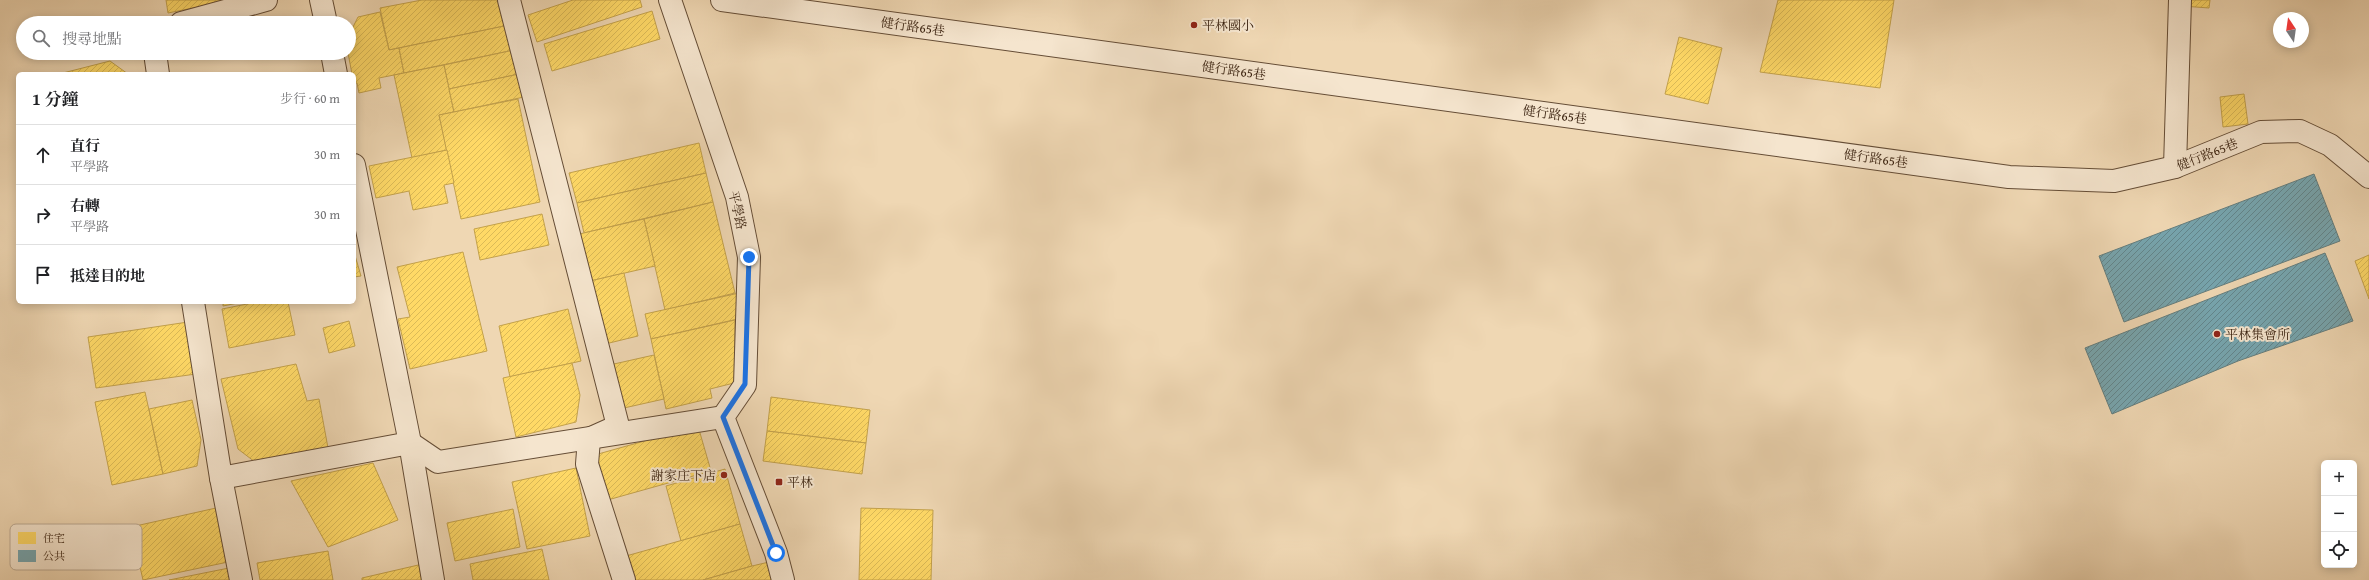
<!DOCTYPE html>
<html lang="zh-TW">
<meta charset="utf-8">
<style>
:root{--surface:#fff;--page:#f2f2f2;--text:#202124;--muted:#757577;--line:#e0e0e0}
body{margin:0;font-family:"Gentium Book Plus","Noto Serif TC",serif;background:var(--page);color:var(--text)}
.controls{position:absolute;right:12px;bottom:12px;display:grid;overflow:hidden;border-radius:6px;box-shadow:0 2px 10px #0003}
.controls button{width:36px;height:36px;display:grid;place-items:center;padding:0;border:0;border-bottom:1px solid var(--line);background:var(--surface);color:var(--text);font:20px sans-serif}
.compass{position:absolute;left:2273px;top:12px;width:36px;height:36px;border-radius:50%;background:var(--surface);box-shadow:0 2px 10px #0003;rotate:347deg}
.stop{position:absolute;width:12px;height:12px;margin:-9px;border:3px solid #1a73e8;border-radius:50%;background:#fff}
.stop.end{background:#1a73e8;border-color:#fff;box-shadow:0 1px 4px #0008}
.list{margin:0;padding:0;list-style:none}
h2{display:flex;justify-content:space-between;align-items:center;height:52px;margin:0;padding:0 16px;font-size:17px}
h2 small{font-size:13px;font-weight:400;color:var(--muted)}
.list li{display:grid;grid-template-columns:26px 1fr auto;gap:12px;align-items:center;box-sizing:border-box;height:60px;padding:0 16px;border-top:1px solid var(--line)}
.list b{display:block;font-size:15px;white-space:nowrap}
.list p{margin:0;font-size:13px;white-space:nowrap;color:var(--muted)}
.list em{font-size:13px;font-style:normal;color:var(--muted)}
.icon{flex:none;width:22px;height:22px;fill:none;stroke:currentColor;stroke-width:2;stroke-linecap:round;stroke-linejoin:round}
.map{position:relative;flex:none;width:2369px;height:580px;overflow:hidden}
.search{position:absolute;background:var(--surface);box-shadow:0 2px 10px #0003;left:16px;top:16px;width:340px;height:44px;display:flex;align-items:center;gap:10px;box-sizing:border-box;padding:0 14px;border-radius:22px;color:var(--muted);font-size:15px}
.panel{position:absolute;background:var(--surface);box-shadow:0 2px 10px #0003;left:16px;top:72px;width:340px;height:232px;border-radius:6px}
.map>svg:first-child{display:block}
</style>
<div class="map">
<svg width="2369" height="580" viewBox="0 0 2369 580">
<defs>
<pattern id="homes-hatch" width="6" height="6" patternUnits="userSpaceOnUse"><rect width="6" height="6" fill="#ffd966"/><path d="M-1 1l2-2M0 6l6-6M5 7l2-2" fill="none" stroke="#dbba57"/></pattern>
<pattern id="public-hatch" width="6" height="6" patternUnits="userSpaceOnUse"><rect width="6" height="6" fill="#76a5af"/><path d="M-1 1l2-2M0 6l6-6M5 7l2-2" fill="none" stroke="#62868d"/></pattern>
</defs>
<rect width="100%" height="100%" fill="#efd7b3"/>
<filter id="stains"><feTurbulence type="fractalNoise" baseFrequency=".005" numOctaves="4"/><feColorMatrix values="0 0 0 0 .2 0 0 0 0 .09 0 0 0 0 .02 0 0 0 .5 -.17"/></filter>
<radialGradient id="worn" r=".72"><stop offset=".6" stop-color="#630" stop-opacity="0"/><stop offset="1" stop-color="#630" stop-opacity=".3"/></radialGradient>
<g fill="url(#homes-hatch)" stroke="#c3a14b">
<polygon points="166,0 233,0 168,13"/>
<polygon points="422,0 509,0 509,25 389,50 380,8"/>
<polygon points="573,0 640,0 642,7 537,42 528,15"/>
<polygon points="1778,0 1894,0 1880,88 1760,72"/>
<polygon points="2169,0 2210,0 2209,8 2169,5"/>
<polygon points="652,11 660,39 552,71 544,44"/>
<polygon points="380,12 389,50 399,48 404,73 379,78 381,88 359,93 357,83 354,83 354,74 352,74 348,53 349,35 358,17"/>
<polygon points="509,25 514,50 404,73 399,48"/>
<polygon points="1679,37 1722,48 1708,104 1665,94"/>
<polygon points="514,50 519,74 449,89 444,65"/>
<polygon points="110,61 128,74 59,74"/>
<polygon points="444,65 454,112 439,115 447,150 412,158 394,75"/>
<polygon points="519,74 524,97 454,112 449,89"/>
<polygon points="2244,94 2248,124 2223,127 2220,97"/>
<polygon points="518,99 540,202 461,219 439,115"/>
<polygon points="699,143 706,173 577,203 569,173"/>
<polygon points="447,150 454,183 444,185 448,203 413,210 409,191 376,198 369,166"/>
<polygon points="706,173 713,202 584,233 577,203"/>
<polygon points="713,202 735,293 665,310 644,219"/>
<polygon points="542,214 549,245 480,260 474,229"/>
<polygon points="644,219 655,266 586,282 575,235"/>
<polygon points="354,252 361,276 354,277"/>
<polygon points="463,252 487,351 410,369 398,319 410,317 397,267"/>
<polygon points="2369,255 2369,299 2355,261"/>
<polygon points="624,273 638,336 601,345 586,282"/>
<polygon points="748,291 742,318 651,339 645,314"/>
<polygon points="223,302 243,302 223,306"/>
<polygon points="257,302 288,302 295,335 229,348 222,309"/>
<polygon points="568,309 581,361 510,377 499,326"/>
<polygon points="735,320 734,383 710,389 712,398 666,409 651,339"/>
<polygon points="349,321 355,346 329,353 323,328"/>
<polygon points="188,322 196,374 96,388 88,337"/>
<polygon points="654,355 664,399 615,410 605,366"/>
<polygon points="572,363 580,395 576,422 516,437 503,378"/>
<polygon points="296,364 307,401 319,399 328,448 255,462 238,449 221,379"/>
<polygon points="145,392 163,474 112,485 95,402"/>
<polygon points="771,397 870,410 866,443 767,431"/>
<polygon points="192,400 201,440 197,466 163,474 149,409"/>
<polygon points="698,426 711,471 604,501 591,456"/>
<polygon points="767,431 866,443 862,474 763,461"/>
<polygon points="373,463 398,520 328,547 291,481"/>
<polygon points="576,468 590,536 527,549 512,482"/>
<polygon points="725,469 740,524 681,541 666,486"/>
<polygon points="216,508 228,562 143,580 131,527"/>
<polygon points="861,508 933,510 931,580 859,580"/>
<polygon points="513,509 520,547 455,561 447,523"/>
<polygon points="740,524 752,566 703,580 632,580 626,556"/>
<polygon points="542,549 549,580 473,580 470,564"/>
<polygon points="328,551 333,580 260,580 257,563"/>
<polygon points="769,562 775,580 703,580 752,566"/>
<polygon points="427,563 430,580 362,580 362,578"/>
<polygon points="229,568 231,580 169,580"/>
</g>
<g fill="url(#public-hatch)" stroke="#637d7e">
<polygon points="2314,174 2340,241 2124,322 2099,256"/>
<polygon points="2325,253 2353,321 2238,361 2112,414 2085,348"/>
</g>
<g fill="none" stroke-linecap="round" stroke-linejoin="round">
<defs>
<g id="minor">
<polyline points="321,0 326,23"/>
<polyline points="509,0 618,426 589,439 587,464 624,580"/>
<polyline points="670,0 737,197 749,257 745,385 723,417 776,553 783,580"/>
<polyline points="722,0 2009,177 2114,181 2175,167 2261,132 2300,131 2330,145 2369,177"/>
<polyline points="181,23 266,0"/>
<polyline points="155,53 158,74"/>
<polyline points="332,53 336,74"/>
<polyline points="354,165 410,443 433,580"/>
<polyline points="2175,167 2180,0"/>
<polyline points="193,302 221,478 241,580"/>
<polyline points="221,478 410,443 438,462 723,417"/>
</g>
</defs>
<use href="#minor" stroke="#654d36" stroke-width="24"/>
<use href="#minor" stroke="#f5e5ce" stroke-width="22"/>
</g>
<g fill="none" stroke-linecap="round" stroke-linejoin="round">
<polyline stroke="#1a73e8" stroke-width="5" points="749,257 745,384 723,417 776,553"/>
</g>
<g fill="#8f2418" stroke="#f5e5ce" stroke-width="1.5">
<circle cx="1194" cy="25" r="4"/>
<circle cx="2217" cy="334" r="4"/>
<circle cx="724" cy="475" r="4"/>
<rect x="775" y="478" width="8" height="8" rx="2"/>
</g>
<g text-anchor="middle" stroke-width="4" stroke-linejoin="round" paint-order="stroke">
<g font-size="13" fill="#371f0d" stroke="#f5e5ce" text-anchor="start">
<text x="1202" y="30">平林國小</text>
<text x="2225" y="339">平林集會所</text>
<text x="716" y="480" text-anchor="end">謝家庄下店</text>
<text x="787" y="487">平林</text>
</g>
<g font-size="13" fill="#371f0d" stroke="#f5e5ce">
<text transform="translate(913 26) rotate(8)" y="5">健行路65巷</text>
<text transform="translate(1234 70) rotate(8)" y="5">健行路65巷</text>
<text transform="translate(1555 114) rotate(8)" y="5">健行路65巷</text>
<text transform="translate(2207 154) rotate(-22)" y="5">健行路65巷</text>
<text transform="translate(1876 158) rotate(8)" y="5">健行路65巷</text>
<text transform="translate(738 210) rotate(77)" y="5">平學路</text>
</g>
</g>
<rect x="10" y="524" width="132" height="46" rx="6" fill="#f5e5ce" stroke="#bcaa94" stroke-width="1"/>
<rect x="18" y="532" width="18" height="12" fill="#ffd966"/>
<rect x="18" y="550" width="18" height="12" fill="#76a5af"/>
<g font-size="11" fill="#371f0d">
<text x="43" y="542">住宅</text>
<text x="43" y="560">公共</text>
</g>
<rect width="100%" height="100%" filter="url(#stains)"/>
<rect width="100%" height="100%" fill="url(#worn)"/>
</svg>
<div class="controls">
<button>+</button>
<button>−</button>
<button><svg class="icon" aria-label="locate" viewBox="0 0 24 24"><circle cx="12" cy="12" r="6"/><path d="M12 2v4M12 18v4M2 12h4M18 12h4"/></svg></button>
</div>
<svg class="compass" viewBox="-18 -18 36 36"><path d="M0-13l5 13h-10z" fill="#e53935"/><path d="M0 13l5-13h-10z" fill="#757577"/></svg>
<div class="stop" style="left:776px;top:553px"></div>
<div class="stop end" style="left:749px;top:257px"></div>
<div class="search"><svg class="icon" aria-label="search" viewBox="0 0 24 24"><circle cx="10" cy="10" r="6"/><path d="M15 15l6 6"/></svg>搜尋地點</div>
<section class="panel">
<h2>1 分鐘<small>步行 · 60 m</small></h2>
<ul class="list">
<li><svg class="icon" aria-label="ahead" viewBox="0 0 24 24"><path d="M12 20V5M6 11l6-6 6 6"/></svg><div><b>直行</b><p>平學路</p></div><em>30 m</em></li>
<li><svg class="icon" aria-label="right" viewBox="0 0 24 24"><path d="M7 20v-9h11M14 6l5 5-5 5"/></svg><div><b>右轉</b><p>平學路</p></div><em>30 m</em></li>
<li><svg class="icon" aria-label="arrive" viewBox="0 0 24 24"><path d="M6 21V4h12l-3 4 3 4H6"/></svg><div><b>抵達目的地</b></div></li>
</ul>
</section>
</div>
